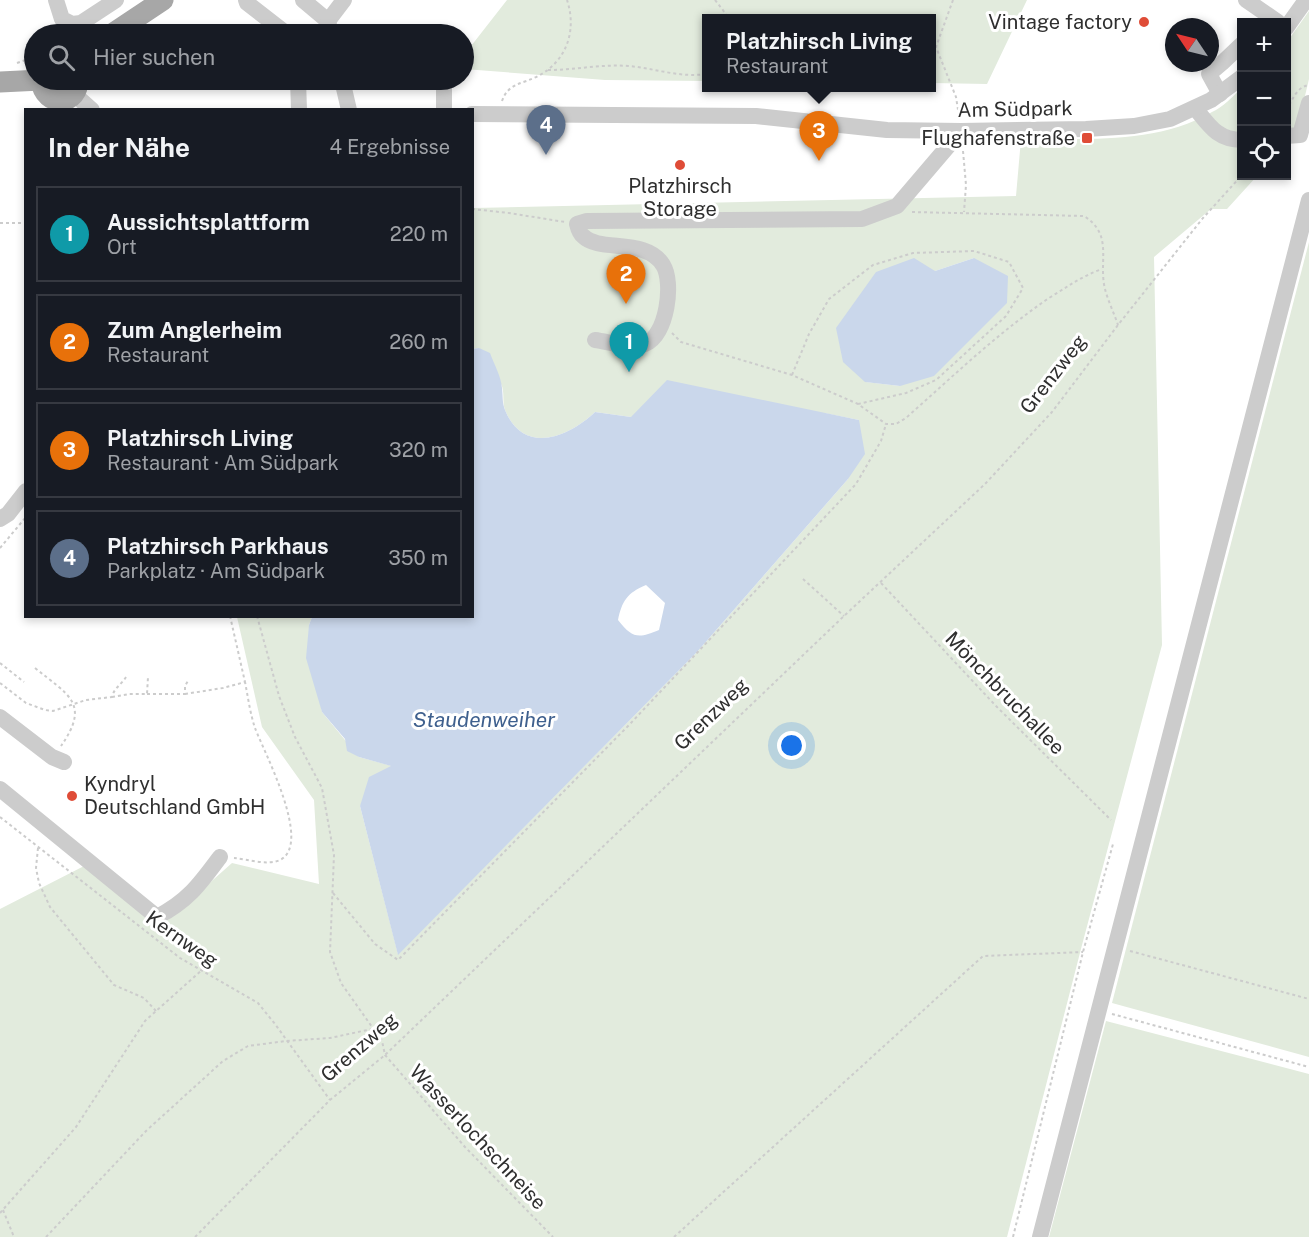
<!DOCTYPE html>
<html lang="de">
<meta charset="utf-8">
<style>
:root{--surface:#171b24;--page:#20242c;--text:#f1f3f6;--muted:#9ea1a6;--line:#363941;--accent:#df4c37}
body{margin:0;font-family:"Public Sans",sans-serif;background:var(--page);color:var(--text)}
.controls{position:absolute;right:18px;top:18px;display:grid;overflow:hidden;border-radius:0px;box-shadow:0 3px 9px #0003}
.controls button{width:54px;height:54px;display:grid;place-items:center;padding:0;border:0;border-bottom:2px solid var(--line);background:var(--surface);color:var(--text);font:30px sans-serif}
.compass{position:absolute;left:1165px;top:18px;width:54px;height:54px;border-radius:50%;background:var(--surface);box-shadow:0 3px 9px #0003;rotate:305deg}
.you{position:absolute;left:792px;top:746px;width:21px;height:21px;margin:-15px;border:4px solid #fff;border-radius:50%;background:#1a73e8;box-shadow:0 0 0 9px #1a73e833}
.badge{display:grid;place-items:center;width:39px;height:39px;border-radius:50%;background:var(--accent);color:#fff;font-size:20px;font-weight:700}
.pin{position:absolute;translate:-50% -50px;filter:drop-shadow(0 2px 3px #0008)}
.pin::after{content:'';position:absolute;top:32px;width:21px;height:18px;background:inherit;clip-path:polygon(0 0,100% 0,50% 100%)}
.popup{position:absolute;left:702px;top:14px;width:234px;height:78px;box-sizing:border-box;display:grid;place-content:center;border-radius:0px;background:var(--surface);filter:drop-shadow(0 2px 4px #0005);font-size:20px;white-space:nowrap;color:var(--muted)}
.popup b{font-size:22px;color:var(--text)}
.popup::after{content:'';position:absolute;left:50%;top:100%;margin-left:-12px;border:12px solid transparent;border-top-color:var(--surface)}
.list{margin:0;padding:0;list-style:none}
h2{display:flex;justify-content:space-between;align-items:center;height:78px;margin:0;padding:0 24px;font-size:26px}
h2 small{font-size:20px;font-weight:400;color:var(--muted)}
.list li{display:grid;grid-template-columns:39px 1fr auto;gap:18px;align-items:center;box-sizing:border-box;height:96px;margin:0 12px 12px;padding:0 12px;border:2px solid var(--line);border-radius:0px}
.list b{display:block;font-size:22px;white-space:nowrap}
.list p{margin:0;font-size:20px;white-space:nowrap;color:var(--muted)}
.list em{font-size:20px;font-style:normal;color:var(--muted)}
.icon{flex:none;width:33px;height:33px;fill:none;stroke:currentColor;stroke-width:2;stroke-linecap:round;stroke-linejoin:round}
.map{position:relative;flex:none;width:1309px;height:1237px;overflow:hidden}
.search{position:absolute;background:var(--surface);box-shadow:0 3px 9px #0003;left:24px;top:24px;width:450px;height:66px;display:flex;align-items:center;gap:15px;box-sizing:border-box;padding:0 21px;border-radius:33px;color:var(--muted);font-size:22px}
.panel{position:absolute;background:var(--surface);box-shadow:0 3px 9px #0003;left:24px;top:108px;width:450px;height:510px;border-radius:0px}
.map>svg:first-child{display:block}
</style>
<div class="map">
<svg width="1309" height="1237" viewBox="0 0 1309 1237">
<rect width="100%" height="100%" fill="#fff"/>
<g fill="#e2ebdd" fill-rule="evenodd">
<polygon points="507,0 1027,0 987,84 932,83 932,18 706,18 706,81 605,80 464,69 464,55"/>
<polygon points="1309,11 1309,79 1300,117 1287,140 1287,42"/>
<path d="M1241 89 1242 176H1257L1227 209H1211L1154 257 1162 645 1082 945 1007 1237H0V909L86 865 161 926 232 863 319 884 314 800 262 727 237 617H312L309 625 322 712 359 757 392 766 360 806 398 954 697 652 848 479 859 420 824 413 631 417 595 412C568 438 523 455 505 410 502 402 505 391 501 384 495 371 486 360 479 348L473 349V208L1016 196 1021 139C1085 138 1155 145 1212 112 1223 107 1232 97 1241 89ZM974 258 900 386 866 382 844 362 935 271Z"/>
<polygon points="1309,242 1309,1057 1112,1003"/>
<polygon points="1106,1021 1309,1074 1309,1237 1049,1237"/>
</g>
<g fill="#cad7eb" fill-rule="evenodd">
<polygon points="914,258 935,271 974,258 1008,276 1007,303 934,376 900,386 865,382 843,362 836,328 876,272"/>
<path d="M479 348 490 353C494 364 501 376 502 388 503 396 502 402 505 410 523 455 568 438 595 412L631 417 667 380 859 420 865 454 848 479 697 652 398 955 360 806 369 777 391 766 359 757 347 751 345 739 322 712 306 658 309 625 312 617 472 616V349ZM646 585 665 603 659 630C638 639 632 638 618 620 622 601 627 593 646 585Z"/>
</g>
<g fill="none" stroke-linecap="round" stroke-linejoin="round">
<g stroke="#ccc" stroke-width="2" stroke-dasharray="3 3" stroke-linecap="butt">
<polyline points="715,0 729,18"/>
<polyline points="953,0 936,47 956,97 959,116"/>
<polyline points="17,63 34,57"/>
<path d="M548 70C575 70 601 64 628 66 654 68 679 78 706 74"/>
<path d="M502 101C508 83 523 84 538 76 567 61 577 30 567 0"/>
<path d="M1286 110C1293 100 1296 87 1309 85"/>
<polyline points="963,151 966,185 964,212"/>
<polyline points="472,209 509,213 565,222"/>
<path d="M912 212 1084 216C1114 235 1098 261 1105 289 1108 301 1114 313 1118 325"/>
<polyline points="0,223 26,223"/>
<path d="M672 333 681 342 792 375 858 404 886 424H896L906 418C953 376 998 333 1049 298 1067 287 1082 276 1102 269"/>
<polyline points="629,372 631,360"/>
<polyline points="792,375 809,334 829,299 873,265 913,253 974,251 1009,262 1023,288 1006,316 936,380 906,393 858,404"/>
<polyline points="0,548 26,517"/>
<polyline points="803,579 844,616"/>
<polyline points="881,583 996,706 1111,820"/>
<polyline points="257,616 279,696 295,737 322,788 334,855 330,952 341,983 382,1041 385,1055 465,1147 553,1237"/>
<polyline points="0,663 24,682"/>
<path d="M35 668C68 695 91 703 61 746"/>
<path d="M0 683 26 703 45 710 53 711 86 700 112 697C114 688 121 685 126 677"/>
<polyline points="147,694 185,694 185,686 189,679"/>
<polyline points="185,694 223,688 245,682 230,616"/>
<polyline points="112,697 129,694 147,694 148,677"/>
<polyline points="0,817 180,958 258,1003 275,1024 330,1100"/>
<polyline points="38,848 36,868 39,883 50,907 114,985 144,998 156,1011"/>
<path d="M234 858C247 859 267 866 280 860 313 844 264 752 255 728 250 713 248 697 245 682"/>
<polyline points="333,893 375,944 398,960 630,724 856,484 881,441 886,424"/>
<polyline points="1130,951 1309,999"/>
<polyline points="1112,1014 1309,1067"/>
<polyline points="3,1210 14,1237"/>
<polyline points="0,1213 76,1127 145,1021 202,970"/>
<polyline points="46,1237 146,1131 223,1061 248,1046 286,1041 330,1038 372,1029"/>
<polyline points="195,1237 330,1100 385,1055 844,616 985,484 1052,412 1118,325 1203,218 1242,175"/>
<polyline points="674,1237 983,956 1083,952"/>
<polyline points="1013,1237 1083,952 1113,844"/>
</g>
<g stroke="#ccc" stroke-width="16">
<polyline points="56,0 62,19 72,24 81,23 116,0"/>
<polyline points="246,0 247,3 287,34"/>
<polyline points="303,0 328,21 331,34"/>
<polyline points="1246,0 1278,22"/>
<polyline points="328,21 344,0"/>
<polyline points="1286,28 1306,0"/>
<polyline points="298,80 299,110"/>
<polyline points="342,80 349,110"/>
<polyline points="444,80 444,110"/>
<polyline points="74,94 92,110"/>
<polyline points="1220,94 1209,74 1222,63 1242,44"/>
<path d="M1195 108C1209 125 1217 140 1242 140"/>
<polyline points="472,114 756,116 887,130 961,131 1086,129 1134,126 1170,119 1211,100 1242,77"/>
<polyline points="1286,136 1300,135 1309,103"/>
<path d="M595 340C610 342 631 349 645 344 667 336 674 282 663 265 646 237 600 253 583 236 580 234 578 228 577 224L587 221 862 219 897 206 961 131"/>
<polyline points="0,519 8,514 26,491"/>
<polyline points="0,717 52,757 64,762"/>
<path d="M0 789 157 917C188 901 200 884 220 857"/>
<polyline points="1040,1237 1309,200"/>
</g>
<g stroke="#a7a7a7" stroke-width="21">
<polyline points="112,34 163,0"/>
<path d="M41 80C44 110 81 104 77 80"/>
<polyline points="0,82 41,80"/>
</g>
</g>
<g fill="#df4c37" stroke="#fff" stroke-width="2">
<circle cx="1144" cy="22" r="6"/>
<rect x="1081" y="132" width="12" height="12" rx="3"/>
<circle cx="680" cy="165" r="6"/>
<circle cx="72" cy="796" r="6"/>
</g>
<g text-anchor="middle" stroke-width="6" stroke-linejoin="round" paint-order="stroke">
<g font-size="20" fill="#2f2f2f" stroke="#fff" text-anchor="end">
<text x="1132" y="29">Vintage factory</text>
<text x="1075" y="145">Flughafenstraße</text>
<text x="680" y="193" text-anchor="middle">Platzhirsch<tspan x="680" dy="23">Storage</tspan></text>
<text x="84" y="791" text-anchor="start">Kyndryl<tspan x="84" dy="23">Deutschland GmbH</tspan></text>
</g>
<g font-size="20" fill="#2f2f2f" stroke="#fff">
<text transform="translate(1015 109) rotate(-1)" y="7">Am Südpark</text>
<text transform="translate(1053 374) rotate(-52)" y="7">Grenzweg</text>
<text transform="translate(1005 693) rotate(46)" y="7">Mönchbruchallee</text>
<text transform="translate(711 714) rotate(-44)" y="7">Grenzweg</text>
<text transform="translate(182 939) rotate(35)" y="7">Kernweg</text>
<text transform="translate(359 1047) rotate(-41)" y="7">Grenzweg</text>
<text transform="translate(478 1137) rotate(47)" y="7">Wasserlochschneise</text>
</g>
<g font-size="21" font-style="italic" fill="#3f608e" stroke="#fff">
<text x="484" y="727">Staudenweiher</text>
</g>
</g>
</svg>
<div class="controls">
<button>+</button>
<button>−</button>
<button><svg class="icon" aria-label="locate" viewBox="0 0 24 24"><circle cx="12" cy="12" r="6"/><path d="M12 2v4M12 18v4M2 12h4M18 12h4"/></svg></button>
</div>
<svg class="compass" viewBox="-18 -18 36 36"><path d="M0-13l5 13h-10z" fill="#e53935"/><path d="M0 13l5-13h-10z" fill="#9ea1a6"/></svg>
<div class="you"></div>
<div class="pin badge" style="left:629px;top:372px;background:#0f9aa8">1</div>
<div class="pin badge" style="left:626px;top:304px;background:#e8710a">2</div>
<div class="pin badge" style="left:819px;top:161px;background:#e8710a">3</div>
<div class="popup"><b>Platzhirsch Living</b>Restaurant</div>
<div class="pin badge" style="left:546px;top:155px;background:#5c6f8a">4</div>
<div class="search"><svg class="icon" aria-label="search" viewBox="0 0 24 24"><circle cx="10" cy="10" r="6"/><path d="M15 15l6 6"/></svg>Hier suchen</div>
<section class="panel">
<h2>In der Nähe<small>4 Ergebnisse</small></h2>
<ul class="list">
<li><span class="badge" style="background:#0f9aa8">1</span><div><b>Aussichtsplattform</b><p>Ort</p></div><em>220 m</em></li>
<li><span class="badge" style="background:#e8710a">2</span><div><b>Zum Anglerheim</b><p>Restaurant</p></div><em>260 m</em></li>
<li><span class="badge" style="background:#e8710a">3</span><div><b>Platzhirsch Living</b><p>Restaurant · Am Südpark</p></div><em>320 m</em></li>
<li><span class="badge" style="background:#5c6f8a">4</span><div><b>Platzhirsch Parkhaus</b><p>Parkplatz · Am Südpark</p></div><em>350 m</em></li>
</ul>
</section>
</div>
